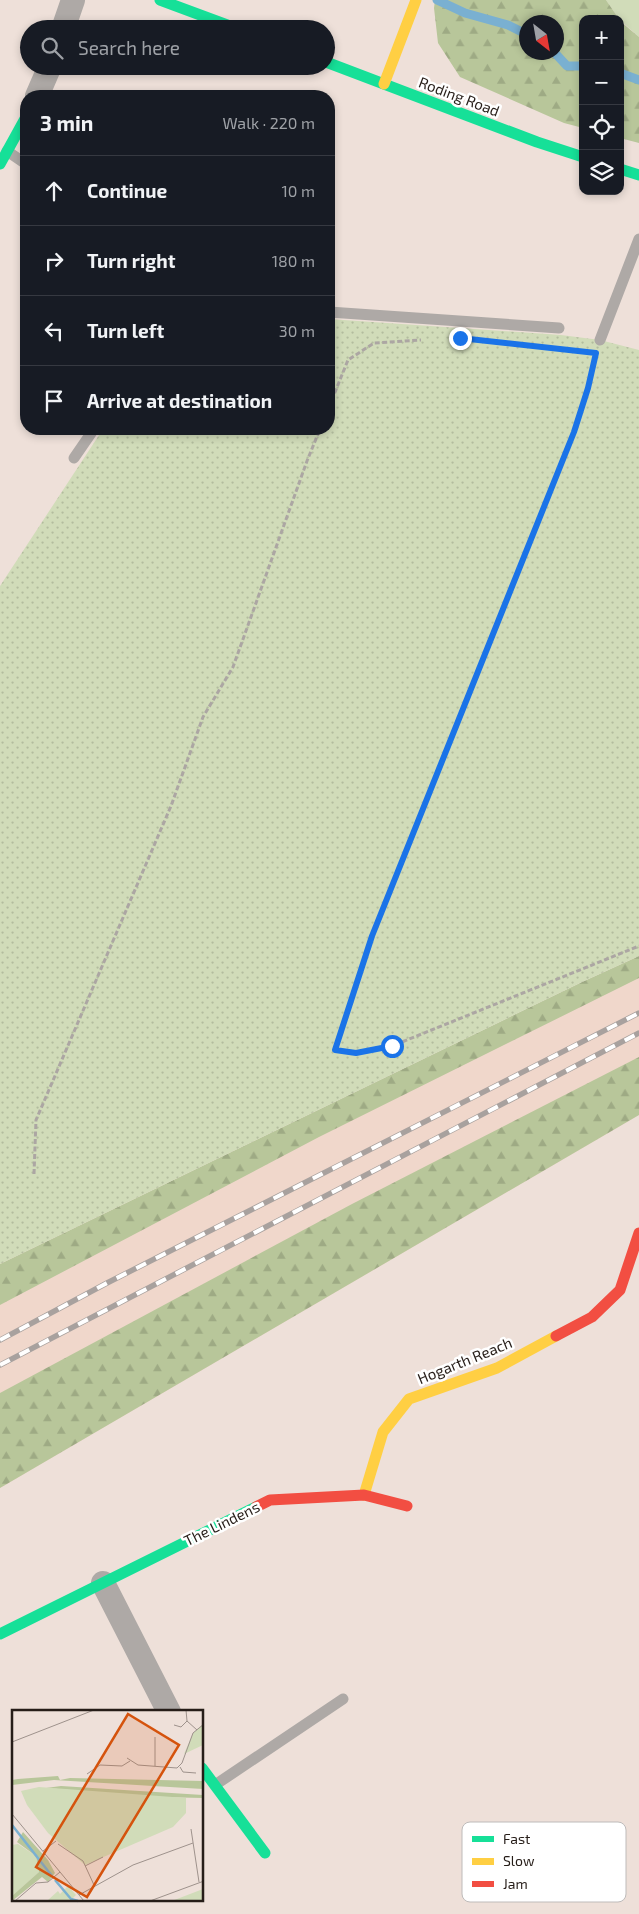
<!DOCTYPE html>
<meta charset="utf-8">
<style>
:root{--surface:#171b24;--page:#20242c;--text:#f1f3f6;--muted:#9ea1a6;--line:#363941}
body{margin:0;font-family:"Exo 2",sans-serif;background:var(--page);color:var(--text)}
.controls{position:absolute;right:15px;top:15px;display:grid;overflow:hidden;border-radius:10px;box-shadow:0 2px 8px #0003}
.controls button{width:45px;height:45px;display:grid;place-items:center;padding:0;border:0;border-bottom:1px solid var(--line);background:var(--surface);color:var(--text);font:25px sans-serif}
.compass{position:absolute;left:519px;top:15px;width:45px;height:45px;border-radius:50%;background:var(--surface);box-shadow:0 2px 8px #0003;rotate:149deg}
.stop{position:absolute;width:15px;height:15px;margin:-11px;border:4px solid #1a73e8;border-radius:50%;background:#fff}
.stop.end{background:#1a73e8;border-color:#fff;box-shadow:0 1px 5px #0008}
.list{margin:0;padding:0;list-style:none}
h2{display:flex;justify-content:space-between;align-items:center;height:65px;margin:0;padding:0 20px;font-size:21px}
h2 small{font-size:16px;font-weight:400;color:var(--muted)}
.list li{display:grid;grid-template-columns:32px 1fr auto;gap:15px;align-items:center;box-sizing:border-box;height:70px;padding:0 20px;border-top:1px solid var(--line)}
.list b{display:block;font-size:19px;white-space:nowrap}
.list em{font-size:16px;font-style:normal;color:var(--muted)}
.icon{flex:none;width:28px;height:28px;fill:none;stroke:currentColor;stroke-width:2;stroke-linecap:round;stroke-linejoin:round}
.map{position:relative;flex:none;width:639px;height:1914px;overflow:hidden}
.search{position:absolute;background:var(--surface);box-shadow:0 2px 8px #0003;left:20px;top:20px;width:315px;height:55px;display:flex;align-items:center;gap:12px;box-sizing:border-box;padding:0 18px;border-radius:28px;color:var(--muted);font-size:19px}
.panel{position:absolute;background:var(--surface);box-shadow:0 2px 8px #0003;left:20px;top:90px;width:315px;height:345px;border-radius:20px}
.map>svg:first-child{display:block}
</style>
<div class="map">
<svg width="639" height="1914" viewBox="0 0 639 1914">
<defs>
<pattern id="forest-firs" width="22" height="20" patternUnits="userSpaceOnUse" patternTransform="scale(1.25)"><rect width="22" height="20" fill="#b8c69a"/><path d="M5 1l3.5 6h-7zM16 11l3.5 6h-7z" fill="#9eaa84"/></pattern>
<pattern id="garden-dots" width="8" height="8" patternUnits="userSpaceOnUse" patternTransform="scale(1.25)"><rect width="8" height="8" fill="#d1dcb9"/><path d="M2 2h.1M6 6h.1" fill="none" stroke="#b3bc9e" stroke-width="1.8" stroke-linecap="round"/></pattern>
</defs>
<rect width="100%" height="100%" fill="#eee0d9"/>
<polygon fill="#f0d7cb" points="639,956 639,1115 0,1488 0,1264"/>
<polygon fill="#d1dcb9" points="606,0 639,0 639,37 619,19"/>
<g fill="url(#forest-firs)" fill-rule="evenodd">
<path d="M435 0H606L619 19H583V128L564 123 460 77 438 43 434 8ZM526 22H556V52H526Z"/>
<polygon points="620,21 639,37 639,143 620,138"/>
<polygon points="639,956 639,978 319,1137 0,1305 0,1264 582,982"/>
<polygon points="639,1057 639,1115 0,1488 0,1393 352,1204"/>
</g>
<polygon fill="url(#garden-dots)" points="329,319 561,335 600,340 639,350 639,956 582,982 0,1264 0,586 103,429 329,429"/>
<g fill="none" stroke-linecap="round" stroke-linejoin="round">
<g stroke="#7ab0d1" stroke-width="9">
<polyline points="437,0 465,13 508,25 526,34"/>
<polyline points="554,52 567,66 583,66"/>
<polyline points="620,73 639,80"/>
</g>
<g stroke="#aca6a3" stroke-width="3" stroke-dasharray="5 2.5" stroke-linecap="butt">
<polyline points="562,349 585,352"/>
<polyline points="595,357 588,388 574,433 372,936 335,1050 356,1053 392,1046 639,946"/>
<polyline points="329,407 348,360 374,343 421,340"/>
<polyline points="34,1174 36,1120 171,806 203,717 233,667 307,461 320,429"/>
</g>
<g stroke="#aea9a6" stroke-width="11">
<polyline points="7,151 26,164"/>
<polyline points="329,312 559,328"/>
<polyline points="600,340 639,239"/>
<polyline points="74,458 94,429"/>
<polyline points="215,1785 343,1699"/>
</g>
<g stroke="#aea9a6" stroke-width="24">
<polyline points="63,29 73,0"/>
<polyline points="37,96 50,66"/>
<polyline points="103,1583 169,1712"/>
</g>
<g stroke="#16e098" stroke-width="11">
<polyline points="160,0 238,29"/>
<polyline points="326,62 537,142 583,157"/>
<polyline points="0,164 26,117"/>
<polyline points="620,169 639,175"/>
<polyline points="0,1634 256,1507"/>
<polyline points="202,1768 265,1853"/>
</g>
<g stroke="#ffcf43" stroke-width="11">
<polyline points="384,84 416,0"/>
<polyline points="364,1495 383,1432 409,1399 497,1368 556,1336"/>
</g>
<g stroke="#f24e42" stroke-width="11">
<polyline points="556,1336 592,1317 620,1290 639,1233"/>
<polyline points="256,1507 270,1500 364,1495 407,1506"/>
</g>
<defs>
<g id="rail">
<polyline points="0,1340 107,1283 639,1013"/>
<polyline points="0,1365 639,1033"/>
</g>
</defs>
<use href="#rail" stroke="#a8a19e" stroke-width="5.5"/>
<use href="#rail" stroke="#fff" stroke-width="4" stroke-dasharray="11" stroke-linecap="butt"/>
</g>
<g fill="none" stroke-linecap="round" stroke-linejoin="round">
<polyline stroke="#1a73e8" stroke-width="6" points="392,1046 356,1053 335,1050 372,936 574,432 588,388 596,353 460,338"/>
</g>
<g text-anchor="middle" stroke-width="5" stroke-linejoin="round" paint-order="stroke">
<g font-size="15" fill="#261d18" stroke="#fff">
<text transform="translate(459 97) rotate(21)" y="5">Roding Road</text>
<text transform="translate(465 1361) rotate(-22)" y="5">Hogarth Reach</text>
<text transform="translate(222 1524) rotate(-26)" y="5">The Lindens</text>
</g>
</g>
<g transform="translate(12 1710)">
<rect width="191" height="191" fill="#eee0d9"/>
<path d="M191 14V35L172 44 181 23ZM6 134 24 146 27 162 0 186V135ZM56 176 64 185 60 189 66 191 36 190 46 181 48 184Z" fill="#d1dcb9"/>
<path d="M46 66 48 70 58 68 191 71V79L42 70 0 75V70L6 69ZM49 76 191 85V88L145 87 34 78ZM11 122 36 150 43 163 36 172 30 167 0 191V186L27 162 24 146 5 132Z" fill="#b8c69a"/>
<path d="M27 77 174 88V103L161 117 73 155 36 123 15 95 9 81ZM191 179V191H159L165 189Z" fill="#d1dcb9"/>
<path fill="none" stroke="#7ab0d1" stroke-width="2.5" d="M0 115 40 166M43 170 59 189 66 191"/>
<path fill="none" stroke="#9e928c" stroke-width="1" d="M174 0 175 11 185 20M162 15 169 17 175 11M143 27V56M0 32 82 0M115 48 126 55 165 58 170 53 181 23 192 14M168 57 171 62 184 63M75 64 88 55 110 56 118 51M0 104 72 191M179 119 187 172M46 134 71 151 82 175M31 141 44 131M73 156 91 147M67 185 121 155 181 133M3 191 24 173 36 172 48 162M138 191 192 171"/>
<path fill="#d5530d" fill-opacity="0.15" stroke="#d5530d" stroke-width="2.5" d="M116 4 167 35 75 187 24 157Z"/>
<rect width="191" height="191" fill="none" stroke="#261d18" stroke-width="2.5"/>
</g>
<rect x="462" y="1822" width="164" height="80" rx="8" fill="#fff" stroke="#bebbba" stroke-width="1"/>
<rect x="472" y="1836" width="22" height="6" fill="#16e098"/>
<rect x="472" y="1858" width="22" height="7" fill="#ffcf43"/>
<rect x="472" y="1881" width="22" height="6" fill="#f24e42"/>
<g font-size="14" fill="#261d18">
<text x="503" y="1844">Fast</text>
<text x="503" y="1866">Slow</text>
<text x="503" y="1889">Jam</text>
</g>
</svg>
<div class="controls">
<button>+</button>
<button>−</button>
<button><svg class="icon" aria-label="locate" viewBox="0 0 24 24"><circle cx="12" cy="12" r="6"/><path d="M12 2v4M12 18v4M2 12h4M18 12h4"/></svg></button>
<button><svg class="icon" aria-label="layers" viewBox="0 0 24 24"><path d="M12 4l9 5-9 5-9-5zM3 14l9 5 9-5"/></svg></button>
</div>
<svg class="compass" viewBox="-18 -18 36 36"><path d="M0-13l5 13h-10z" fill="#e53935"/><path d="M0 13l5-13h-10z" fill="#9ea1a6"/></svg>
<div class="stop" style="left:392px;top:1046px"></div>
<div class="stop end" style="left:460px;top:338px"></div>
<div class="search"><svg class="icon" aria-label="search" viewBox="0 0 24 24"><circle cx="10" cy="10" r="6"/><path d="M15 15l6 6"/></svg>Search here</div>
<section class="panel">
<h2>3 min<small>Walk · 220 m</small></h2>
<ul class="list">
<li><svg class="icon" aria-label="ahead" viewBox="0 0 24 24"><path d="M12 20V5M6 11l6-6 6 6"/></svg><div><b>Continue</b></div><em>10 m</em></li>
<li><svg class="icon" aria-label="right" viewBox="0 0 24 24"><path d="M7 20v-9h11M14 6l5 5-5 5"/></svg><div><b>Turn right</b></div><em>180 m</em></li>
<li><svg class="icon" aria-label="left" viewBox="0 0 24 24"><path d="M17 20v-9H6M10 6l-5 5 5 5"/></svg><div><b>Turn left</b></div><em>30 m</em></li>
<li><svg class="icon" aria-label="arrive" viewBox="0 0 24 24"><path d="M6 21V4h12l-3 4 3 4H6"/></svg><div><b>Arrive at destination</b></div></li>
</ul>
</section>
</div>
